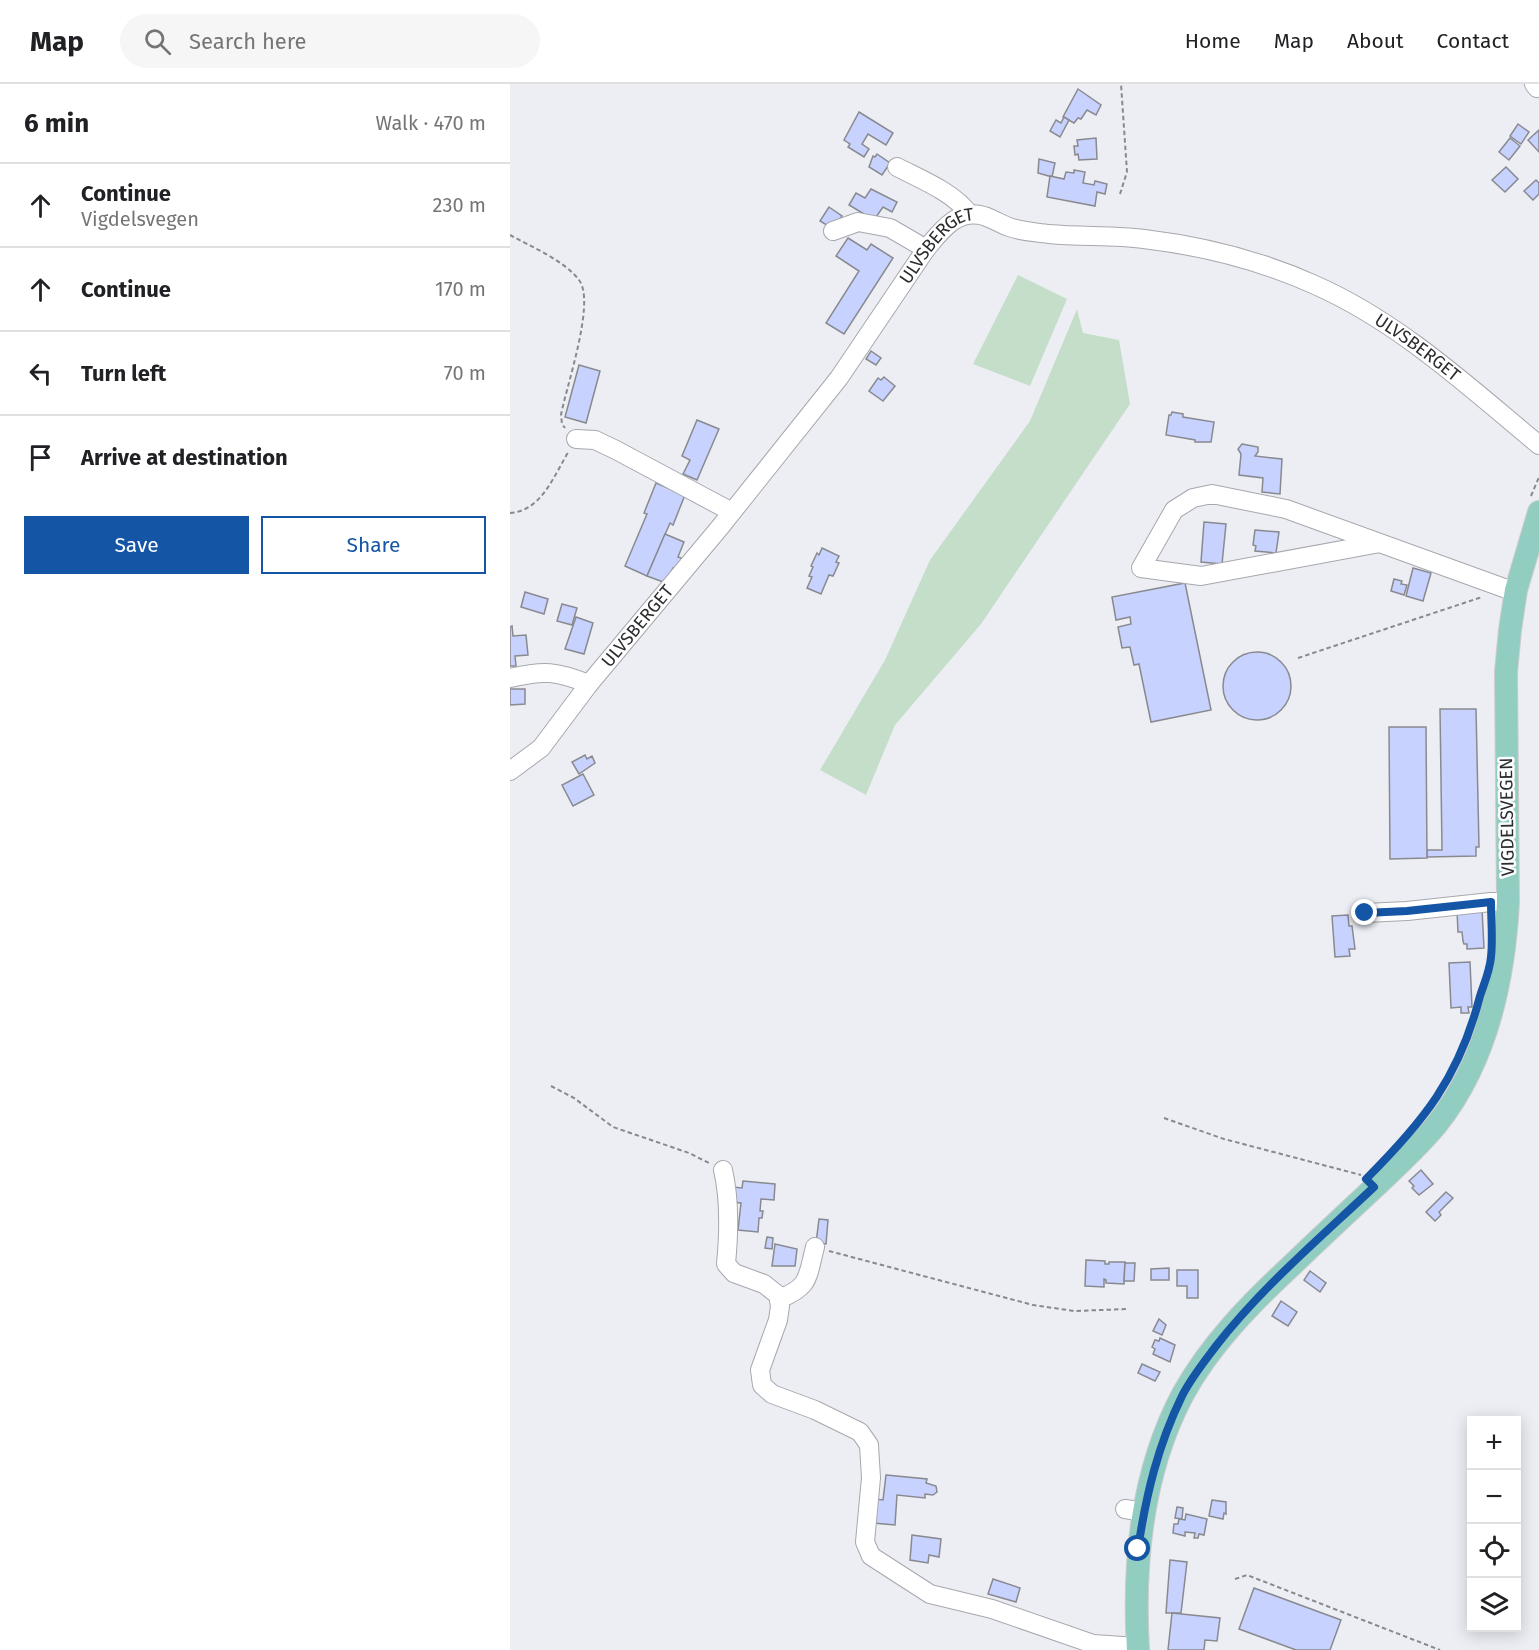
<!DOCTYPE html>
<meta charset="utf-8">
<style>
:root{--surface:#fff;--page:#f6f6f6;--text:#202124;--muted:#757577;--line:#e0e0e0;--accent:#1555a5}
body{margin:0;font-family:"Fira Sans",sans-serif;background:var(--page);color:var(--text)}
.controls{position:absolute;right:18px;bottom:18px;display:grid;overflow:hidden;border-radius:0px;box-shadow:0 3px 15px #0003}
.controls button{width:54px;height:54px;display:grid;place-items:center;padding:0;border:0;border-bottom:2px solid var(--line);background:var(--surface);color:var(--text);font:30px sans-serif}
.stop{position:absolute;width:18px;height:18px;margin:-14px;border:4px solid #1555a5;border-radius:50%;background:#fff}
.stop.end{background:#1555a5;border-color:#fff;box-shadow:0 2px 6px #0008}
.list{margin:0;padding:0;list-style:none}
h2{display:flex;justify-content:space-between;align-items:center;height:78px;margin:0;padding:0 24px;font-size:26px}
h2 small{font-size:20px;font-weight:400;color:var(--muted)}
.list li{display:grid;grid-template-columns:39px 1fr auto;gap:18px;align-items:center;box-sizing:border-box;height:84px;padding:0 24px;border-top:2px solid var(--line)}
.list b{display:block;font-size:22px;white-space:nowrap}
.list p{margin:0;font-size:20px;white-space:nowrap;color:var(--muted)}
.list em{font-size:20px;font-style:normal;color:var(--muted)}
.actions{display:flex;gap:12px;padding:18px 24px}
.actions a{flex:1;padding:14px 0;border:2px solid var(--accent);border-radius:0px;text-align:center;font-size:21px;color:var(--accent)}
.actions .main{background:var(--accent);color:#fff}
.icon{flex:none;width:33px;height:33px;fill:none;stroke:currentColor;stroke-width:2;stroke-linecap:round;stroke-linejoin:round}
.map{position:relative;flex:none;width:1029px;height:1566px;overflow:hidden}
header{display:flex;align-items:center;gap:36px;box-sizing:border-box;height:84px;padding:0 30px;background:var(--surface);border-bottom:2px solid var(--line)}
header strong{font-size:28px}
nav{display:flex;gap:33px;margin-inline-start:auto;font-size:21px}
.search{width:420px;height:54px;background:var(--page);display:flex;align-items:center;gap:15px;box-sizing:border-box;padding:0 21px;border-radius:33px;color:var(--muted);font-size:22px}
main{display:flex}
aside{flex:1;background:var(--surface)}
.map>svg:first-child{display:block}
</style>
<header>
<strong>Map</strong>
<div class="search"><svg class="icon" aria-label="search" viewBox="0 0 24 24"><circle cx="10" cy="10" r="6"/><path d="M15 15l6 6"/></svg>Search here</div>
<nav><a>Home</a><a>Map</a><a>About</a><a>Contact</a></nav>
</header>
<main>
<aside>
<h2>6 min<small>Walk · 470 m</small></h2>
<ul class="list">
<li><svg class="icon" aria-label="ahead" viewBox="0 0 24 24"><path d="M12 20V5M6 11l6-6 6 6"/></svg><div><b>Continue</b><p>Vigdelsvegen</p></div><em>230 m</em></li>
<li><svg class="icon" aria-label="ahead" viewBox="0 0 24 24"><path d="M12 20V5M6 11l6-6 6 6"/></svg><div><b>Continue</b></div><em>170 m</em></li>
<li><svg class="icon" aria-label="left" viewBox="0 0 24 24"><path d="M17 20v-9H6M10 6l-5 5 5 5"/></svg><div><b>Turn left</b></div><em>70 m</em></li>
<li><svg class="icon" aria-label="arrive" viewBox="0 0 24 24"><path d="M6 21V4h12l-3 4 3 4H6"/></svg><div><b>Arrive at destination</b></div></li>
</ul>
<div class="actions"><a class="main">Save</a><a>Share</a></div>
</aside>
<div class="map">
<svg width="1029" height="1566" viewBox="0 0 1029 1566">
<rect width="100%" height="100%" fill="#edeef4"/>
<g fill="#c4dec9">
<polygon points="508,191 557,215 520,302 463,280"/>
<polygon points="567,225 573,249 609,256 620,320 471,540 385,641 356,711 310,686 375,576 420,476 520,337"/>
</g>
<g fill="#c8d2fe" stroke="#888a8f" stroke-width="1.5">
<polygon points="568,5 591,21 586,31 577,26 571,35 568,34 564,39 553,33"/>
<polygon points="349,28 383,49 376,61 358,50 352,60 359,65 354,73 338,63 340,60 334,56"/>
<polygon points="554,33 559,36 550,53 540,47 546,36 551,39"/>
<polygon points="1008,40 1019,48 1011,60 1000,52"/>
<polygon points="1029,46 1029,68 1018,56"/>
<polygon points="586,54 587,75 569,76 568,70 565,71 564,62 568,62 567,56"/>
<polygon points="1000,54 1010,62 999,76 989,68"/>
<polygon points="367,70 380,79 372,91 359,83 363,72 365,73"/>
<polygon points="529,75 545,79 542,93 528,89"/>
<polygon points="996,83 1008,95 995,108 982,96"/>
<polygon points="564,86 575,88 573,99 584,101 585,97 597,100 595,110 587,108 585,122 537,113 540,92 554,95 556,88 564,89"/>
<polygon points="1026,96 1029,99 1029,110 1023,116 1014,107"/>
<polygon points="361,105 387,118 382,128 373,123 364,136 339,121 346,109 355,114"/>
<polygon points="319,123 332,132 323,145 310,137"/>
<polygon points="338,154 357,166 361,160 383,174 334,250 316,239 349,187 326,172"/>
<polygon points="361,267 371,274 366,281 356,275"/>
<polygon points="69,281 90,287 76,339 55,333"/>
<polygon points="374,293 385,302 373,317 359,307 368,294 371,296"/>
<polygon points="662,328 673,330 673,333 704,338 701,358 685,358 685,356 656,351 659,331 661,331"/>
<polygon points="187,336 209,345 187,396 173,390 180,376 172,372"/>
<polygon points="732,360 748,363 748,368 745,372 772,375 770,410 752,408 753,394 729,391 731,370 728,365"/>
<polygon points="146,399 175,411 163,441 160,439 137,492 115,482 137,430 134,429"/>
<polygon points="694,438 716,440 712,480 691,478"/>
<polygon points="745,446 769,448 766,469 745,467 746,462 743,461"/>
<polygon points="155,450 174,458 168,473 174,475 170,486 163,484 156,499 137,492"/>
<polygon points="312,464 329,472 326,478 329,479 323,492 319,491 311,510 297,504 302,493 299,492 303,483 301,482 307,469 309,471"/>
<polygon points="903,484 921,489 913,517 896,512"/>
<polygon points="884,495 892,497 891,500 897,501 894,511 881,507"/>
<polygon points="675,499 701,626 641,638 629,580 624,581 620,563 612,564 608,543 621,540 620,533 606,536 602,513"/>
<polygon points="15,508 38,515 34,530 11,523"/>
<polygon points="52,520 67,524 62,541 47,537"/>
<polygon points="66,533 83,539 74,570 55,565"/>
<polygon points="2,542 3,552 16,551 18,571 5,572 6,582 0,582 0,543"/>
<circle cx="747" cy="602" r="34"/>
<polygon points="0,605 15,605 15,620 0,621"/>
<polygon points="930,625 966,625 969,763 966,763 966,772 917,773 917,766 932,766"/>
<polygon points="879,643 916,643 917,774 880,775"/>
<polygon points="75,671 77,675 82,672 85,679 69,690 62,678"/>
<polygon points="73,690 84,711 63,722 52,701"/>
<polygon points="972,825 974,864 957,865 957,860 954,860 953,857 952,848 948,848 947,827"/>
<polygon points="838,831 839,842 842,842 845,865 839,865 840,872 825,873 822,832"/>
<polygon points="960,878 962,923 958,923 959,929 951,929 951,923 941,924 939,879"/>
<polygon points="911,1086 923,1100 909,1111 902,1104 904,1102 899,1097"/>
<polygon points="233,1097 265,1100 264,1116 251,1115 250,1127 253,1127 252,1134 249,1134 248,1148 228,1146 231,1119 221,1118 223,1103 232,1104"/>
<polygon points="936,1108 943,1114 929,1128 931,1131 925,1137 916,1128"/>
<polygon points="309,1135 318,1136 316,1160 306,1159"/>
<polygon points="257,1153 263,1154 262,1165 255,1164"/>
<polygon points="265,1160 287,1165 285,1182 262,1182"/>
<polygon points="576,1176 595,1177 595,1180 599,1180 599,1178 615,1178 614,1200 596,1199 596,1196 594,1195 594,1203 575,1202"/>
<polygon points="615,1179 625,1179 624,1197 614,1197"/>
<polygon points="659,1184 659,1196 641,1196 641,1185"/>
<polygon points="667,1186 688,1186 688,1214 677,1214 677,1202 667,1202"/>
<polygon points="800,1187 816,1199 810,1208 794,1196"/>
<polygon points="771,1217 787,1228 778,1242 762,1232"/>
<polygon points="649,1235 656,1241 652,1251 643,1247"/>
<polygon points="650,1254 665,1261 660,1278 643,1270 645,1265 642,1263 645,1256 649,1257"/>
<polygon points="632,1280 650,1288 645,1297 628,1289"/>
<polygon points="376,1391 417,1395 416,1399 426,1402 427,1408 423,1411 415,1410 415,1414 387,1411 385,1441 363,1439 366,1415 373,1416"/>
<polygon points="702,1416 716,1418 716,1430 714,1429 713,1435 699,1432"/>
<polygon points="667,1423 673,1424 672,1435 665,1434"/>
<polygon points="676,1430 697,1435 694,1451 689,1450 688,1454 684,1454 685,1449 675,1448 675,1452 663,1449 664,1440 668,1440 669,1435 675,1436"/>
<polygon points="402,1451 431,1455 429,1473 419,1471 418,1479 400,1476"/>
<polygon points="660,1476 677,1478 671,1529 656,1529"/>
<polygon points="483,1495 510,1504 506,1518 478,1510"/>
<polygon points="744,1504 831,1536 820,1566 786,1566 729,1545"/>
<polygon points="662,1529 710,1534 707,1557 695,1556 694,1566 658,1566"/>
</g>
<g fill="none" stroke-linecap="round" stroke-linejoin="round">
<defs>
<g id="minor">
<polyline points="1024,0 1027,4"/>
<path d="M387 83C410 95 445 109 459 130"/>
<polyline points="323,147 348,138 380,144 416,165"/>
<polyline points="66,355 85,356 106,366 222,428"/>
<polyline points="870,459 691,492 631,484 664,426 683,414 702,410 776,425 994,504 1006,506"/>
<path d="M0 594C34 586 46 587 79 600"/>
<path id="s1" d="M0 687 31 664 79 600 211 442 329 294 416 165C431 147 447 124 474 132 483 135 491 140 499 143 512 148 526 148 539 150 571 153 603 151 634 155 692 162 752 177 805 201 889 238 959 303 1029 361"/>
<polyline points="855,829 897,827 981,818 998,818"/>
<path d="M213 1086C220 1116 219 1149 216 1180L224 1189 254 1200 268 1211 270 1222 268 1236 250 1286 252 1301 262 1310 305 1326 350 1348 359 1361 361 1394 355 1458 361 1472 420 1510 482 1525 583 1560 628 1563"/>
<path d="M269 1215C300 1203 297 1194 305 1163"/>
<polyline points="615,1425 634,1428"/>
</g>
<path id="major" d="M628 1566C623 1479 631 1389 673 1310 700 1261 740 1220 781 1182 809 1155 838 1128 867 1101 888 1081 909 1062 927 1040 977 977 994 896 998 818L996 588 1000 546 1006 506 1029 428"/>
</defs>
<use href="#minor" stroke="#a7a8ae" stroke-width="20"/>
<use href="#major" stroke="#cccccd" stroke-width="24"/>
<g stroke="#88898d" stroke-width="2" stroke-dasharray="4.5 3" stroke-linecap="butt">
<polyline points="610,110 617,88 611,0"/>
<path d="M0 151C20 162 55 177 69 196 86 218 56 303 51 331L52 340 55 344"/>
<polyline points="1021,412 1029,393"/>
<path d="M0 429C32 427 44 391 59 367"/>
<polyline points="788,574 972,513"/>
<polyline points="41,1002 64,1014 103,1043 179,1069 199,1079"/>
<polyline points="654,1034 714,1055 851,1091"/>
<polyline points="319,1167 523,1221 564,1227 618,1225"/>
<polyline points="725,1495 737,1491 930,1566"/>
</g>
<use href="#minor" stroke="#fff" stroke-width="18"/>
<use href="#major" stroke="#92cdc1" stroke-width="22"/>
</g>
<g fill="none" stroke-linecap="round" stroke-linejoin="round">
<path stroke="#1555a5" stroke-width="8" d="M628 1465C636 1411 648 1361 672 1312 681 1294 694 1278 706 1262 752 1203 810 1154 864 1103L856 1095C914 1037 949 994 970 912 974 900 980 886 981 873 983 855 981 836 981 818L897 827 855 829"/>
</g>
<g text-anchor="middle" stroke-width="5" stroke-linejoin="round" paint-order="stroke">
<g font-size="18" fill="#2b2c2e" stroke="#fbfcfe">
<text dy="6" stroke="none"><textPath href="#s1" startOffset="680">ULVSBERGET</textPath></text>
<text dy="6" stroke="none"><textPath href="#s1" startOffset="1202">ULVSBERGET</textPath></text>
<text dy="6" stroke="none"><textPath href="#s1" startOffset="194">ULVSBERGET</textPath></text>
<text transform="translate(997 733) rotate(-91)" y="6">VIGDELSVEGEN</text>
</g>
</g>
</svg>
<div class="controls">
<button>+</button>
<button>−</button>
<button><svg class="icon" aria-label="locate" viewBox="0 0 24 24"><circle cx="12" cy="12" r="6"/><path d="M12 2v4M12 18v4M2 12h4M18 12h4"/></svg></button>
<button><svg class="icon" aria-label="layers" viewBox="0 0 24 24"><path d="M12 4l9 5-9 5-9-5zM3 14l9 5 9-5"/></svg></button>
</div>
<div class="stop" style="left:628px;top:1465px"></div>
<div class="stop end" style="left:855px;top:829px"></div>
</div>
</main>
